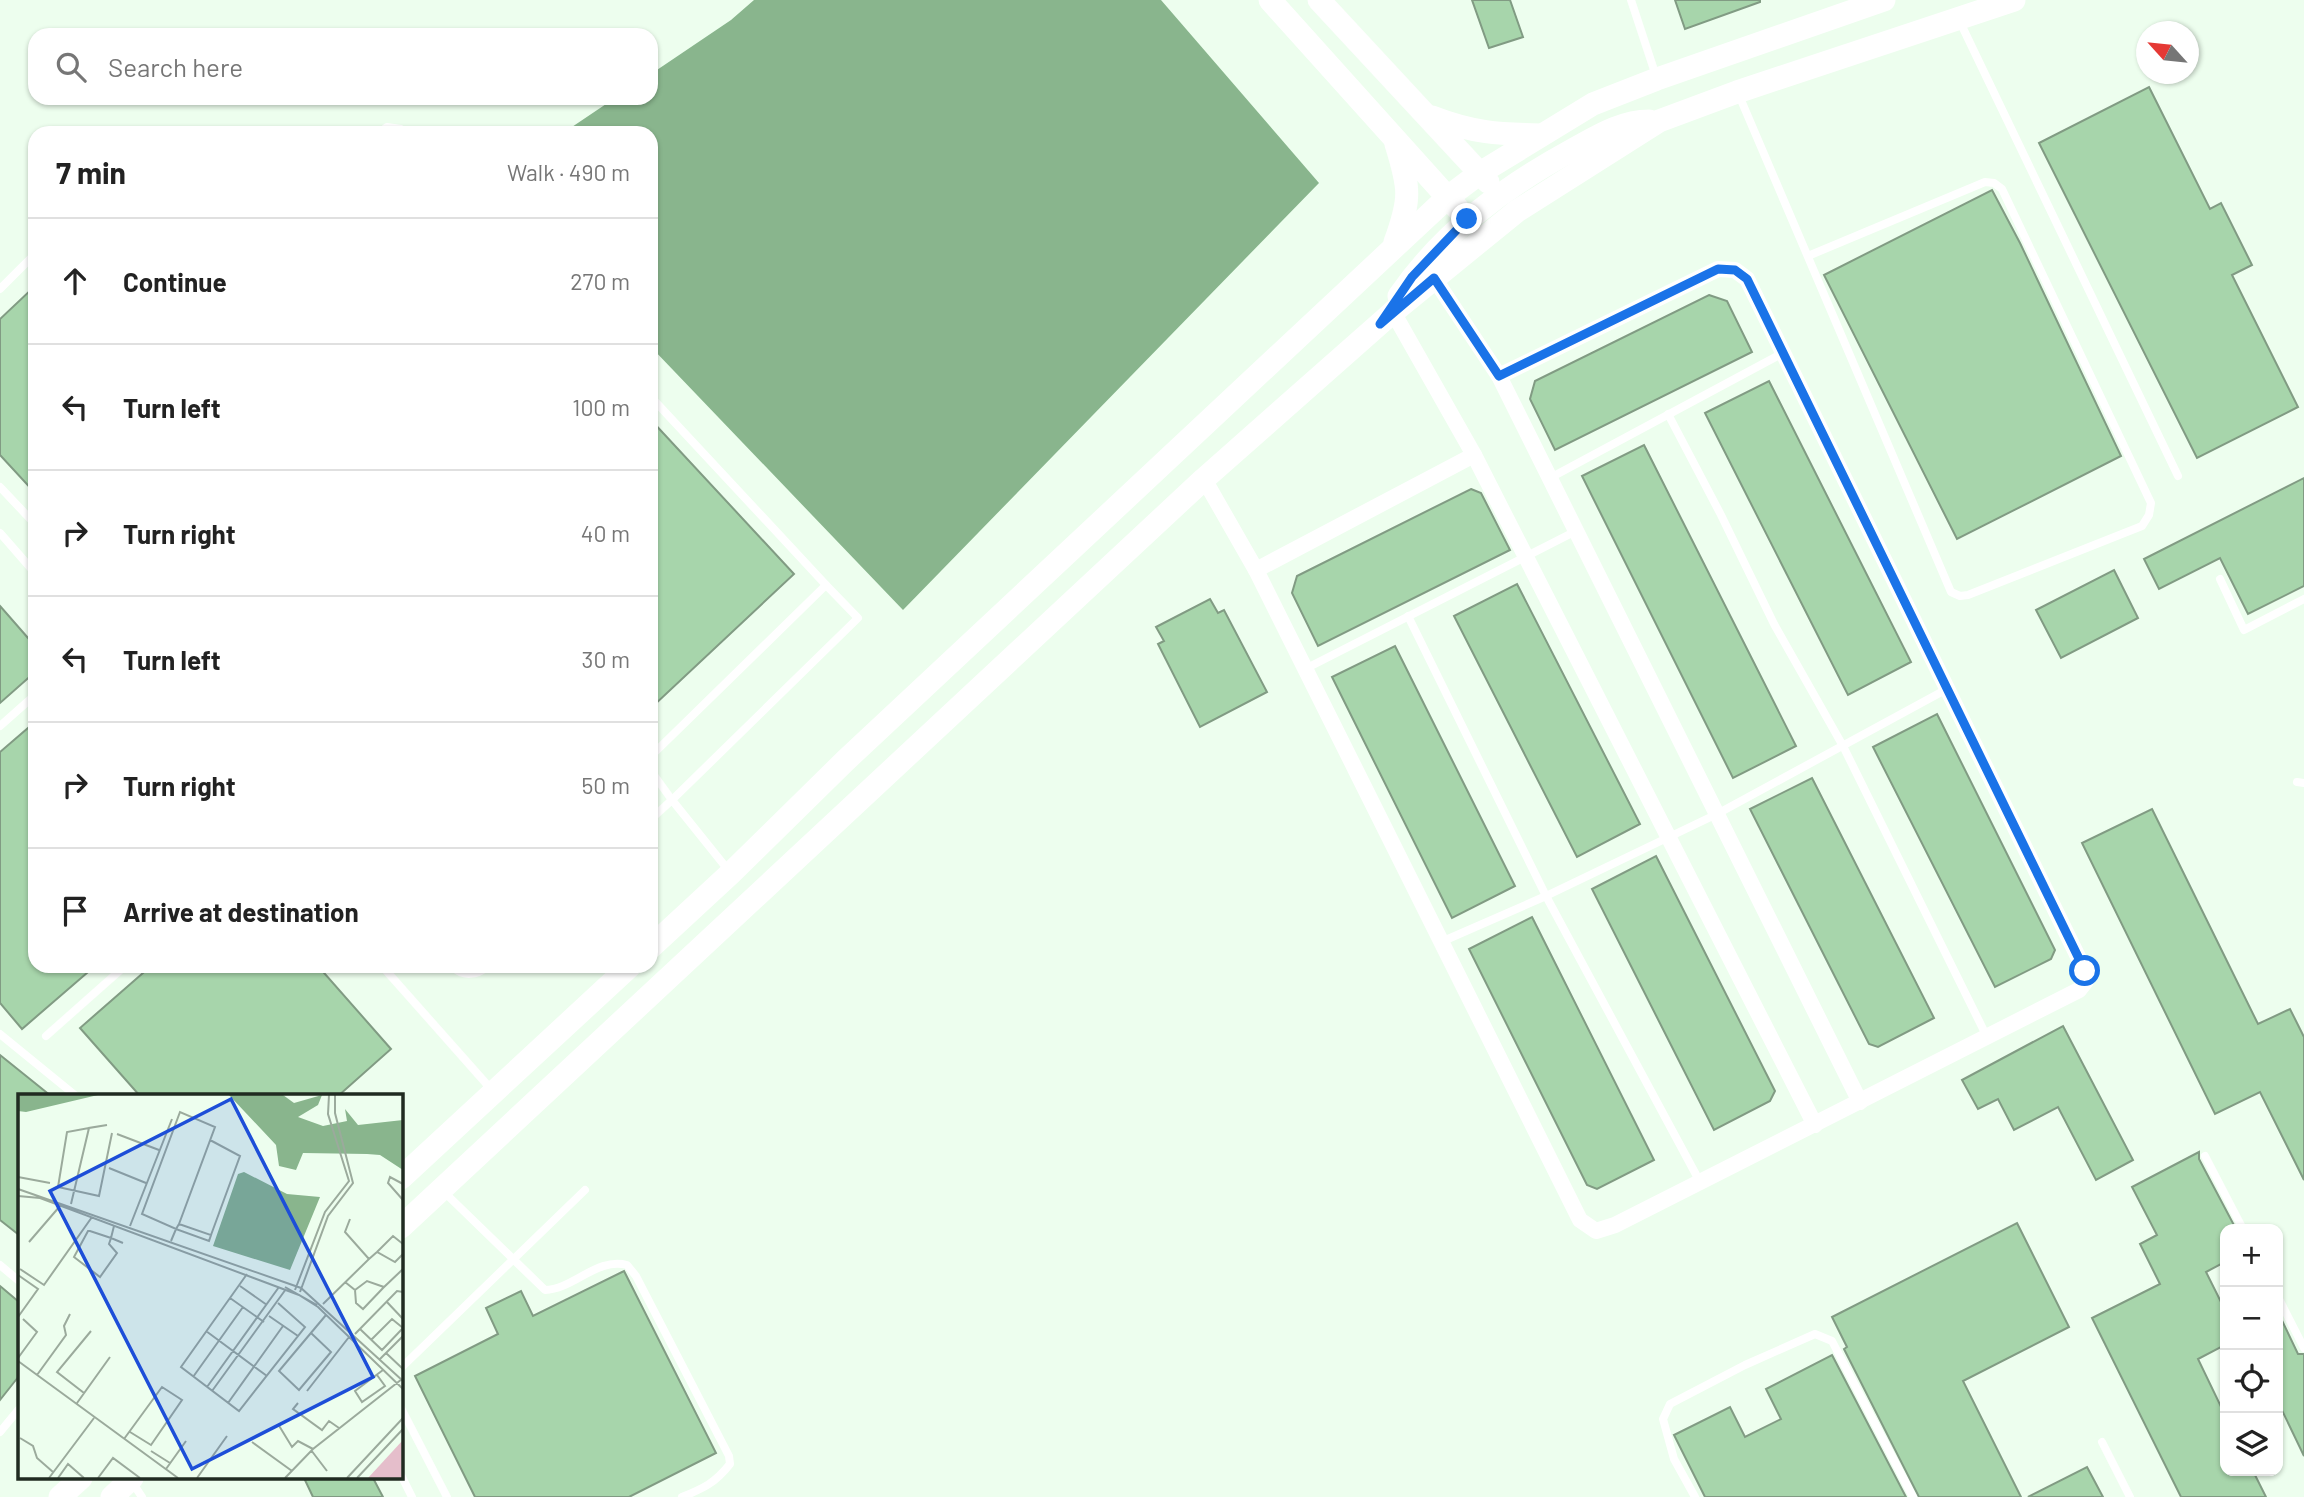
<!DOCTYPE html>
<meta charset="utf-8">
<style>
:root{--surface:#fff;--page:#f2f2f2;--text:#222;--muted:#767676;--line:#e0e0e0}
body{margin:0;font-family:Barlow,sans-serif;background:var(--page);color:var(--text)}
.controls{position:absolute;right:21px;bottom:21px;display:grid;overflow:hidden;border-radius:14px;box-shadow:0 2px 5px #0004}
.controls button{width:63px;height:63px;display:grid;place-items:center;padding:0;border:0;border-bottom:2px solid var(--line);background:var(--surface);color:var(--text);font:35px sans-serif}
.compass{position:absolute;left:2136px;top:21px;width:63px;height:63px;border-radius:50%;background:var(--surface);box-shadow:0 2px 5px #0004;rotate:297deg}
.stop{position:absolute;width:21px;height:21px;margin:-16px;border:5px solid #1a73e8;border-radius:50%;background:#fff}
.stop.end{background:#1a73e8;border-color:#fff;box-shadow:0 2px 7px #0008}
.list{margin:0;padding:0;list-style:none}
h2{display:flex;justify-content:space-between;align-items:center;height:91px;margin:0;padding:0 28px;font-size:30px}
h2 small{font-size:23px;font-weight:400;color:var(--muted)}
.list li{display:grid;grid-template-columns:46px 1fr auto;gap:21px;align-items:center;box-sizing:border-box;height:126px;padding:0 28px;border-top:2px solid var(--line)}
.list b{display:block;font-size:26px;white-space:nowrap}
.list em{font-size:23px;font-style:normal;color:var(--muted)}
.icon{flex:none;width:38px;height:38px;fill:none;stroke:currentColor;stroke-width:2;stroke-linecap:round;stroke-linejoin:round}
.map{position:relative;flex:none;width:2304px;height:1497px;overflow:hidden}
.search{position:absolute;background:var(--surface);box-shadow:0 2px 5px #0004;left:28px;top:28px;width:630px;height:77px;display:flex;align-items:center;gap:18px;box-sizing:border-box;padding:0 24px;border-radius:21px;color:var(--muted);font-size:26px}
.panel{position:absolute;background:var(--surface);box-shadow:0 2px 5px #0004;left:28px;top:126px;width:630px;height:847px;border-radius:21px}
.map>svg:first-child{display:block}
</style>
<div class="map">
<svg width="2304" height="1497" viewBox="0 0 2304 1497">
<rect width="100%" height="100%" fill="#edfeee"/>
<polygon fill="#89b58d" points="754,0 1161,0 1319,183 903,610 651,347 651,133 563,133 615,98 651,98 651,74 731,20"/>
<g fill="#a7d5ab" stroke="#819b83" stroke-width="2">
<polygon points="1472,0 1510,0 1523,37 1489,48"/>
<polygon points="1675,0 1760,0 1760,2 1685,29"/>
<polygon points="2149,87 2210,209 2221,203 2252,265 2232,275 2298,407 2197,458 2039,143"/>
<polygon points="1992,190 2020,243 2121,456 1957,539 1824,275"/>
<polygon points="35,286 35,493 0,455 0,319"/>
<polygon points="1709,295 1727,301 1752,352 1555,450 1530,399 1535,381"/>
<polygon points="1769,381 1911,662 1848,695 1705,413"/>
<polygon points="651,420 794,574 651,708"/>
<polygon points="1644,445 1796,746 1733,778 1582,476"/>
<polygon points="2304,478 2304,586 2248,614 2220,558 2159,589 2144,559"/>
<polygon points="1471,489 1481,493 1510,550 1318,646 1292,593 1297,576"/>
<polygon points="2114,570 2138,618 2061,658 2036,610"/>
<polygon points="1517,584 1640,824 1577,857 1454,616"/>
<polygon points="1210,599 1218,613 1224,610 1267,692 1200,727 1158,644 1164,641 1156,627"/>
<polygon points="0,606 35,646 35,672 0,703"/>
<polygon points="1395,646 1515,886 1452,918 1332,677"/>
<polygon points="1937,714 2055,950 2051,959 1995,987 1873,747"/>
<polygon points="35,722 35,966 95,966 22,1029 0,1003 0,752"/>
<polygon points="1812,778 1934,1018 1878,1047 1869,1044 1750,809"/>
<polygon points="2152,809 2258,1024 2290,1009 2304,1037 2304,1180 2260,1092 2215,1114 2082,843"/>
<polygon points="1656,856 1775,1091 1770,1101 1714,1130 1592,889"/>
<polygon points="1532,917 1654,1160 1597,1189 1587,1185 1469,949"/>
<polygon points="151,966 318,966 391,1049 338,1096 140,1096 80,1028"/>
<polygon points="2063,1026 2133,1160 2096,1180 2058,1107 2014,1130 1998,1099 1978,1109 1962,1080"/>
<polygon points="0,1055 51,1096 19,1096 19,1235 0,1220"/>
<polygon points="2199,1152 2199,1159 2236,1229 2225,1229 2225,1262 2206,1272 2225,1310 2225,1345 2198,1359 2225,1415 2225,1471 2253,1471 2266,1497 2181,1497 2092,1318 2160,1284 2140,1244 2157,1235 2132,1187"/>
<polygon points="2017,1223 2069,1327 1963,1381 2021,1497 1919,1497 1844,1349 1847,1347 1832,1317"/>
<polygon points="624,1271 716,1453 629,1497 475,1497 415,1376 498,1334 486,1308 521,1291 533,1316"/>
<polygon points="0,1286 19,1302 19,1376 0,1400"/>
<polygon points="2278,1312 2298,1354 2304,1354 2304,1456 2278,1402"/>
<polygon points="1832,1355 1906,1497 1705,1497 1674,1435 1730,1407 1745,1437 1781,1419 1766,1389"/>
<polygon points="2087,1467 2103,1497 2028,1497"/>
<polygon points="304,1478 373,1478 383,1497 313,1497"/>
</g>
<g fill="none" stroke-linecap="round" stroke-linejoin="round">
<g stroke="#fff" stroke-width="8">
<polyline points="1631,0 1656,76"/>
<polyline points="1960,22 2178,476"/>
<polyline points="1738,93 1951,592 1960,596 1968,595 2142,526 2149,515 2151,503 2002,189 1994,183 1985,182 1808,256"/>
<polyline points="379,133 387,127 401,129 405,133"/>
<polyline points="0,289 35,254"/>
<polyline points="651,397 826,585"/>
<polyline points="1668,414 1721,515 1774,624 1843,746 1987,1037"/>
<polyline points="1550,478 1783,353"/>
<polyline points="0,487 35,524"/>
<polyline points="0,533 35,573"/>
<polyline points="2220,579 2244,630 2304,599"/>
<polyline points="1408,616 1546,896 1700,1182"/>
<polyline points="1305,669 1576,531"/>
<polyline points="0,726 35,695"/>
<polyline points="651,756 826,585 858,618 672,800 729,871"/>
<polyline points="651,771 672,800 651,819"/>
<polyline points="2297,782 2304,783"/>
<polyline points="1441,942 1546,896 1717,814 1947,689"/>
<polyline points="382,966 491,1089"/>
<path d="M452 966C462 977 477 976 488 966"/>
<polyline points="0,1034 76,1096"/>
<polyline points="46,1036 125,966"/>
<polyline points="2205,1156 2243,1229"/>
<path d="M443 1191 545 1290C574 1289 597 1257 627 1265L636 1276 729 1456 730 1464C715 1483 704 1488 682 1497"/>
<polyline points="0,1265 19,1281"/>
<polyline points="2278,1297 2304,1348"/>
<polyline points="401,1368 585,1190"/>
<polyline points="401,1408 447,1497"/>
<polyline points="0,1432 19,1409"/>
<polyline points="2102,1442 2130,1497"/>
<polyline points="401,1475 412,1497"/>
<polyline points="132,1482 142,1497"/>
<polyline points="1695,1497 1674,1459 1663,1419 1670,1404 1745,1365 1815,1334 1832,1341 1913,1497"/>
</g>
<g stroke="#fff" stroke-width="16">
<polyline points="1434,278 1499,376 1860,1102"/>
<polyline points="1393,312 1474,455 1815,1125"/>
<polyline points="1204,479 1256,570 1580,1220 1596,1231 1615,1225 2079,990 2086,981 2085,971 1747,279 1735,270 1718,269 1499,376"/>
<polyline points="1256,570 1474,455"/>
</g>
<g stroke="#fff" stroke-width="23">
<polyline points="1270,0 1458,209"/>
<polyline points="1319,0 1488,182"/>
<path d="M1432 117C1473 133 1498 134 1541 135"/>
<path d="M1395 242C1411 198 1410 189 1396 144"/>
<path d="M1399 296C1444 231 1506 186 1574 149 1598 136 1622 121 1649 121"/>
<polyline points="651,947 731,873 845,761 1448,197 1480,173 1593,104 1657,79 1884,0"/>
<polyline points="401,1178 630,966"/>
<polyline points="401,1227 1204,479 1393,312 1517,211 1659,121 1737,92 2014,0"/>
<polyline points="60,1497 81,1478"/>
<polyline points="112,1497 132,1478"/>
</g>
</g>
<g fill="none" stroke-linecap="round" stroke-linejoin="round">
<polyline stroke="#1a73e8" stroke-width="9" points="1467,219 1412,277 1380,324 1434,278 1499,376 1718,269 1735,270 1747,279 2085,971"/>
</g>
<g transform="translate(18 1094)">
<rect width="385" height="385" fill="#edfeee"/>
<path d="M385 346V384H350Z" fill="#e5becb"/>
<path d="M0 1H80L8 18 0 17ZM211 1H265L276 9 304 1 300 11 280 23 305 32 329 27 327 15 340 31 385 26V76L362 61 349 60 285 59 278 76 261 72 258 51ZM226 78 269 100 302 103 272 176 195 152 220 80Z" fill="#89b58d"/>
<path fill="none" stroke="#9baa9c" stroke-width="2" d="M71 34 49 38 40 93 81 102 94 39M99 40 141 56M192 46 222 62 193 141M91 74 128 89M0 83 32 89M385 90 372 83 370 89 385 106M0 95 283 194 385 287M0 102 22 104 281 201 300 213 385 295M53 110 71 34 89 31M96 132 93 144 91 150 99 159 82 183 56 163 70 137H72L93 144 105 149M112 132 154 25M153 147 158 135 191 147 193 141 161 130 158 135 124 120 162 18 197 33 161 130M11 148 42 112M359 158 375 142 385 150M351 165 359 158 377 168 385 160M2 175 26 191 74 123M229 180 163 273 221 317 287 233 260 209M0 181 20 195 0 223M327 188 337 196 349 187 366 193 385 175M222 192 249 211M267 193 299 211M277 196 307 118 331 87 310 20 311 1M337 196 338 209 345 215 366 193M282 198 310 122 335 89 317 19V1M212 204 246 228M368 207 385 225M305 210 351 165 327 138 332 125M251 222 280 242M342 235 364 256 385 234M188 237 249 282M293 239 313 258 281 296 261 277 308 221M337 240 379 197 385 198M353 246 374 225 385 234M368 259 385 275M0 264 19 238 5 225M362 265 385 242M0 267 160 384M19 281 48 241 46 232 52 220M359 281 367 292 344 308 337 297 365 276M175 283 225 213M189 293 261 193M194 297 268 195M289 297 331 243M66 299 39 278 73 237M59 309 92 263M210 309 265 232M280 309 275 315 304 336 311 327 321 334M260 330 274 353 280 347 295 355M2 344 15 352 19 364 35 378M106 345 144 293 164 306 133 351 112 338M234 348 274 377M293 356 309 377M133 357 152 369M148 375 168 347M31 384 76 324M40 384 50 370 66 384M80 384 95 364 122 384M179 384 209 342M267 384 295 355 384 285M329 384 385 324M339 384 385 335"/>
<path fill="#1d4ed8" fill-opacity="0.15" stroke="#1d4ed8" stroke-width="3.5" d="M213 5 355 283 174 375 32 97Z"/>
<rect width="385" height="385" fill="none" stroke="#202b21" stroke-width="3.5"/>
</g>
</svg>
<div class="controls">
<button>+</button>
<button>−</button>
<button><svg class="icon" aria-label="locate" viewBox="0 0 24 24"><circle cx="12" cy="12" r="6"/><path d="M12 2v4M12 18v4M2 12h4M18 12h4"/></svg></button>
<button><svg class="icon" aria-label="layers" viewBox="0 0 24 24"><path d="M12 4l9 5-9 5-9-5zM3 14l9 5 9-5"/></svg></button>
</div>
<svg class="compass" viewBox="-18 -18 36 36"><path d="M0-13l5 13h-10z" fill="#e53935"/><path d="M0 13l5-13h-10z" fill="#767676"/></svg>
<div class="stop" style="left:2085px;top:971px"></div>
<div class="stop end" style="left:1467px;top:219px"></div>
<div class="search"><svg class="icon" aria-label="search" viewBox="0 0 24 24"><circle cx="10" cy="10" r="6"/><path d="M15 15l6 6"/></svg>Search here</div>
<section class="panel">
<h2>7 min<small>Walk · 490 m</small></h2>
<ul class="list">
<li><svg class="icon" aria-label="ahead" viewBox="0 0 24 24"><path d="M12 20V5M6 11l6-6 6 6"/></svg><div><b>Continue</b></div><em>270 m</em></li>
<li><svg class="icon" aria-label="left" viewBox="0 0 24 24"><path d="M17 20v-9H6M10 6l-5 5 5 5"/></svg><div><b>Turn left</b></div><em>100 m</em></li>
<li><svg class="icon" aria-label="right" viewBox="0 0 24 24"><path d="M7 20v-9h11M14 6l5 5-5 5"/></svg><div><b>Turn right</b></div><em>40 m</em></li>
<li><svg class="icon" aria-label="left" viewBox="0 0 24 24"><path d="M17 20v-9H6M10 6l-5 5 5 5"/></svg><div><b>Turn left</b></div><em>30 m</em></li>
<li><svg class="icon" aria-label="right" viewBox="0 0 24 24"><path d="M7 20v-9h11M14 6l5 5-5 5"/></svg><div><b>Turn right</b></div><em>50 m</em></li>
<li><svg class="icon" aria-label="arrive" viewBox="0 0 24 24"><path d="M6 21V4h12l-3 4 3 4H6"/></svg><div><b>Arrive at destination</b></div></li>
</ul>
</section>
</div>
